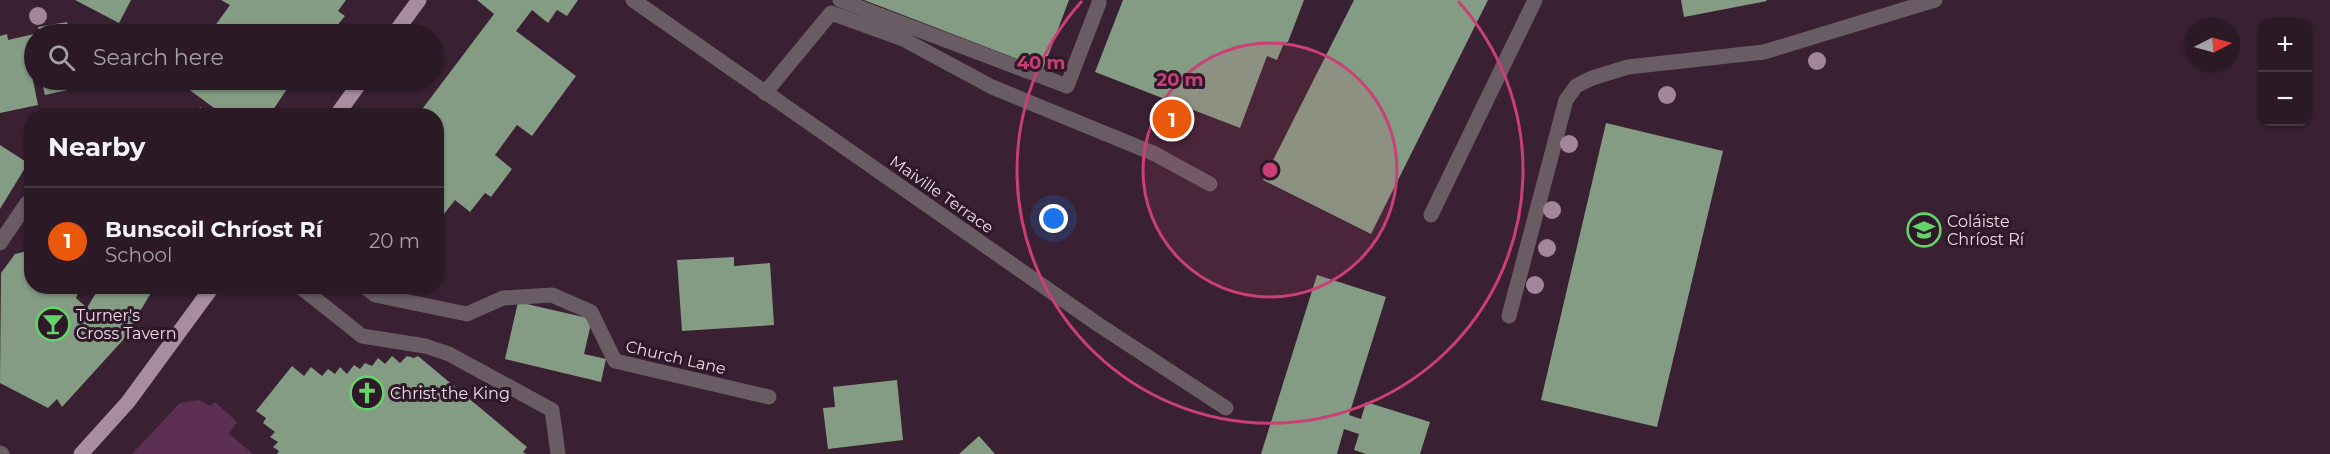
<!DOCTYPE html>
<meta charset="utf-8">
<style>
:root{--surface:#2b1926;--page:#372632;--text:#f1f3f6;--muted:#a6a0a7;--line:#473843;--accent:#ea580c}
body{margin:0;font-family:Montserrat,sans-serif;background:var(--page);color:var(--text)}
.controls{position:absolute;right:18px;top:18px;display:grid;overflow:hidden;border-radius:12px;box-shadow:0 2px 4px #0004}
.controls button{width:54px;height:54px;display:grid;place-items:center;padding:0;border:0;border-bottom:2px solid var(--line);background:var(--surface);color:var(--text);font:30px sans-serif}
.compass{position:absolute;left:2186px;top:18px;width:54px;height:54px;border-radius:50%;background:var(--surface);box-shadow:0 2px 4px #0004;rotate:84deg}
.you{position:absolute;left:1054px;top:219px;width:21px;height:21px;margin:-15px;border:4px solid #fff;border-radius:50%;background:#1a73e8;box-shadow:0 0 0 9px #1a73e833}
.badge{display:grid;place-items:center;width:39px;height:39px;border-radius:50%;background:var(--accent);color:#fff;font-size:20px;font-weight:700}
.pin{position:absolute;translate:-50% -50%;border:3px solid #fff;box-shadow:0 2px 6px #0006}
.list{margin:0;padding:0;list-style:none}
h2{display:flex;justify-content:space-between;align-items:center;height:78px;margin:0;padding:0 24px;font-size:26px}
h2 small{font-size:20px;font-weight:400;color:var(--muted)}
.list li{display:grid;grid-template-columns:39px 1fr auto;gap:18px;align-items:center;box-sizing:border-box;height:108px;padding:0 24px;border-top:2px solid var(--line)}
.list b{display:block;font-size:22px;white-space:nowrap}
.list p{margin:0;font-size:20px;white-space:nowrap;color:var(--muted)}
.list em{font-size:20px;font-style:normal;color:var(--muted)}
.icon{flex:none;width:33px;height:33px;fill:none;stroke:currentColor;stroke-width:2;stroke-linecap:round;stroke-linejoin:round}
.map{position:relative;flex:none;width:2330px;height:454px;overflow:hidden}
.search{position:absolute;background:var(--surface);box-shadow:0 2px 4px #0004;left:24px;top:24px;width:420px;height:66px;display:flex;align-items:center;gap:15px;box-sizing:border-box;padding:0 21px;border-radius:33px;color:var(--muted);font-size:22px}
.panel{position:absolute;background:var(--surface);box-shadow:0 2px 4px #0004;left:24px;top:108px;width:420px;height:186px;border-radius:24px}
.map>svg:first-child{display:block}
</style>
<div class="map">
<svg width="2330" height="454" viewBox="0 0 2330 454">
<rect width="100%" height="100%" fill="#392133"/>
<polygon fill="#5d2f52" points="199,400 210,406 215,402 237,422 229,434 253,454 132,454 180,403"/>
<g fill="#839c83">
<polygon points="75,0 131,0 119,23"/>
<polygon points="221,0 346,0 338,11 345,16 330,34 209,34 230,5"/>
<polygon points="477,0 578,0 567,16 557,10 548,23 532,10 516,31 576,76 532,136 517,125 495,155 512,169 491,197 485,193 470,212 455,200 436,224 436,116 417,116 494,14"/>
<polygon points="864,0 1069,0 1043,69"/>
<polygon points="1123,0 1304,0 1288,42 1284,43 1277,60 1267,56 1240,128 1095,72"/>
<polygon points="1354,0 1488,0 1371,234 1263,180"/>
<polygon points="1681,0 1766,0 1767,1 1684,17"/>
<polygon points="67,22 70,34 40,34 38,27"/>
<polygon points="7,34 8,40 34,34 34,75 32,75 38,105 0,113 0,36"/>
<polygon points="41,80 94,80 95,84 45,95"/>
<polygon points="176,80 293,80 269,116 225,116"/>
<polygon points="200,107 213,116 195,116"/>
<polygon points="1606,123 1723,151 1657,427 1541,400"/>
<polygon points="0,145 28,163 0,209"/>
<polygon points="32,250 32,286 81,286 76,298 87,308 100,286 155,286 123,340 62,407 57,399 48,408 0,383 1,273 15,254"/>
<polygon points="734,257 734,266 770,263 774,325 682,331 677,260"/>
<polygon points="1317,275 1386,297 1349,415 1361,419 1366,402 1430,422 1420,454 1366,454 1354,450 1359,434 1344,429 1337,454 1261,454"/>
<polygon points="518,302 592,319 584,354 606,359 601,382 505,359"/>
<polygon points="392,356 400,363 407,356 414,358 418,356 527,447 523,452 526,454 277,454 279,451 273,447 278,442 270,437 275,432 263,423 266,418 256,411 292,366 304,376 311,367 322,376 328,369 335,374 340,367 347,374 354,365 360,369 365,363 372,366 378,358 385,364"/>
<polygon points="897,380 903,440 828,449 823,408 835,407 833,387"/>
<polygon points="979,436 995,454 959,454"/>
</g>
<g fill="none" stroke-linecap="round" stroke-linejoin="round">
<g stroke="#695c65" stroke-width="15">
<polyline points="633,0 1099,325 1226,408"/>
<polyline points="840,0 1067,86 1099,3"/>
<polyline points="765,93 831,13 903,39 992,87 1155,154 1210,184"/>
<polyline points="1431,215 1535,0"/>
<polyline points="0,243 27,203"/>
<polyline points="299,286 362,336 425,346 449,354 552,410 558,454"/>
<polyline points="364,286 375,295 467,314 503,298 552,295 591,312 615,361 769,397"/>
<polyline points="1509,316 1566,100 1576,86 1592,78 1628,67 1764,52 1935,0"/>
<polyline points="0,453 2,454"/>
</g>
<g stroke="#a78d9f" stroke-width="15">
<polyline points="394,34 419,0"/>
<polyline points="336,116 362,80"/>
<polyline points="81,454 128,402 213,286"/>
</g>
</g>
<g fill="#a3869b">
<circle cx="38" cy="16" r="9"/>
<circle cx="1817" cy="61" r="9"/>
<circle cx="1667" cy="95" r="9"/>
<circle cx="1569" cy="144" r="9"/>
<circle cx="1552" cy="210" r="9"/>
<circle cx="1547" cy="248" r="9"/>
<circle cx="1535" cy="285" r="9"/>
</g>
<circle cx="1270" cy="170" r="127" fill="#cb3f77" fill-opacity=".12"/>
<g fill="none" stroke="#cb3f77" stroke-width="3">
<circle cx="1270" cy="170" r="127"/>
<path d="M1458 1A253 253 0 1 1 1082 1"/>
</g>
<defs>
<symbol id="school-ring" viewBox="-11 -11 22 22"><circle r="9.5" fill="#2f1829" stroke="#63d468" stroke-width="1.5"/><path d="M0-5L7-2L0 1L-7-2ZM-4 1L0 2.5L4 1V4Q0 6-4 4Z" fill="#63d468"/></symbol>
<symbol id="bar-ring" viewBox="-11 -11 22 22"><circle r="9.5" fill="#2f1829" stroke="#63d468" stroke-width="1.5"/><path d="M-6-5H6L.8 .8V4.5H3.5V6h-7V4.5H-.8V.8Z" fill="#63d468"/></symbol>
<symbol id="church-ring" viewBox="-11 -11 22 22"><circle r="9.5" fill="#2f1829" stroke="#63d468" stroke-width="1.5"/><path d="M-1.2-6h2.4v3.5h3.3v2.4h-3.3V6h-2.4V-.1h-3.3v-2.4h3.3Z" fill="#63d468"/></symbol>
</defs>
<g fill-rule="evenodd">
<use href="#school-ring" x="1905" y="211" width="38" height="38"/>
<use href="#bar-ring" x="34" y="305" width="38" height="38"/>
<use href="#church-ring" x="348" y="374" width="38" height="38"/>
</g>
<g text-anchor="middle" stroke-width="6" stroke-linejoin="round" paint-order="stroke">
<g font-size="16" fill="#eddde8" stroke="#2f1829">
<text transform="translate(942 194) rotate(35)" y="6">Maiville Terrace</text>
<text transform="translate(676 357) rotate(13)" y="6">Church Lane</text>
</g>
<g font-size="16" fill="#eddde8" stroke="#2f1829" text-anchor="start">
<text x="1947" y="227">Coláiste<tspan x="1947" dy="18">Chríost Rí</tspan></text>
<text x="76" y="321">Turner's<tspan x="76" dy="18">Cross Tavern</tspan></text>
<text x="390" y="399">Christ the King</text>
</g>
</g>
<circle cx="1270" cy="170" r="9" fill="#cb3f77" stroke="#2f1829" stroke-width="3"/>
<g font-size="18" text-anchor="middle" font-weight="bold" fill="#cb3f77" stroke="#2f1829" stroke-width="6" stroke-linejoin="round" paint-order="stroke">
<text x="1041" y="69">40 m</text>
<text x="1180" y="86">20 m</text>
</g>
</svg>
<div class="controls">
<button>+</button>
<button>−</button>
</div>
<svg class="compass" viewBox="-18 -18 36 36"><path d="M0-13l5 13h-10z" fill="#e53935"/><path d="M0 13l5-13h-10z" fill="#a6a0a7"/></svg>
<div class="you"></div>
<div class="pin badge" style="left:1172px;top:119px">1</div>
<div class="search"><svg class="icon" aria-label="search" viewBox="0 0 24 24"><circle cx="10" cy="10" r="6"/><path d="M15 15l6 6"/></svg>Search here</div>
<section class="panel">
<h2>Nearby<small></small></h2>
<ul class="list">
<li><span class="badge">1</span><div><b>Bunscoil Chríost Rí</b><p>School</p></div><em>20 m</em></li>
</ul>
</section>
</div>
